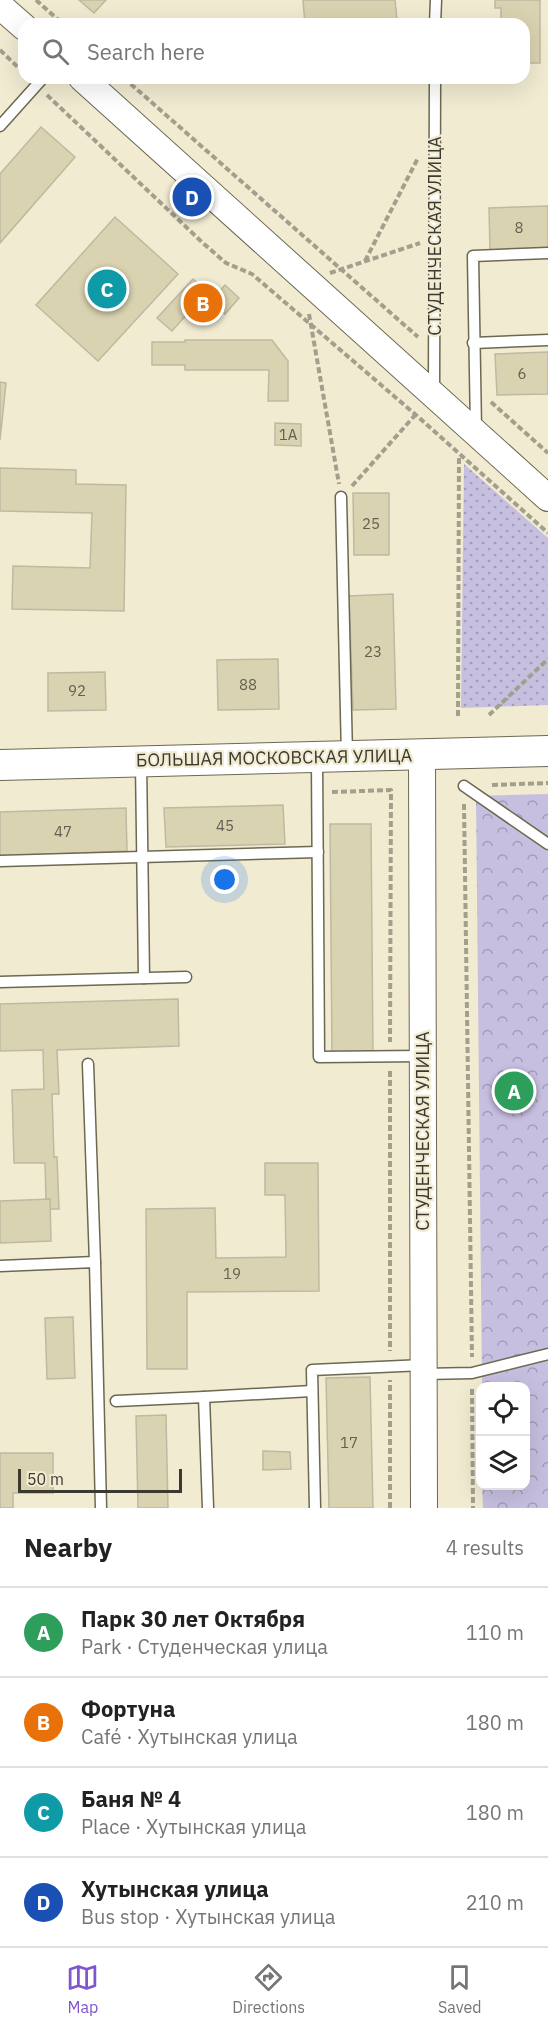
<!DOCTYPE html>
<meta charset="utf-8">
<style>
:root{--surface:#fff;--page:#f2f2f2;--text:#222;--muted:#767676;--line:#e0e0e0;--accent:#8055ce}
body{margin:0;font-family:"IBM Plex Sans",sans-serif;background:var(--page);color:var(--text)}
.controls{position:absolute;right:18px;bottom:18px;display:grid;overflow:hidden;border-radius:12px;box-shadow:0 6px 24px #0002}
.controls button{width:54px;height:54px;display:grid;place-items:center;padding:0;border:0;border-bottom:2px solid var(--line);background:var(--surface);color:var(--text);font:30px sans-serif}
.scale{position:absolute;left:18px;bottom:15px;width:164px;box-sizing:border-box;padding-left:6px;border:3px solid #3c3a30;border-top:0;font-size:16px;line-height:21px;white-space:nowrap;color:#3c3a30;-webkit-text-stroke:4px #f1ebd2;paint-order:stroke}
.you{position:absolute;left:225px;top:880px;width:21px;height:21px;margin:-15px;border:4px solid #fff;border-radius:50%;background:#1a73e8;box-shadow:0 0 0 9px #1a73e833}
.badge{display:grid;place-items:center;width:39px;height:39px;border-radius:50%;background:var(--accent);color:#fff;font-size:20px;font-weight:700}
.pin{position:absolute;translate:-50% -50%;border:3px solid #fff;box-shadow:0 2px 6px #0006}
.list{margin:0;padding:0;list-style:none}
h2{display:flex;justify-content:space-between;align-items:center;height:78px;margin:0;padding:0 24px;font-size:26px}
h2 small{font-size:20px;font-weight:400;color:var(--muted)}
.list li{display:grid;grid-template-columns:39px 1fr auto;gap:18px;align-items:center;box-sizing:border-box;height:90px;padding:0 24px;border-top:2px solid var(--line)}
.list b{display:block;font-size:22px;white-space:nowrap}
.list p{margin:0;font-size:20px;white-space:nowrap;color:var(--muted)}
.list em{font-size:20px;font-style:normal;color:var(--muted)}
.icon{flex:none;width:33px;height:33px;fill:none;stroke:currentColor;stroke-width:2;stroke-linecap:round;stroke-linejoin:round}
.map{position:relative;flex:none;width:548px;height:1508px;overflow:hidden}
.search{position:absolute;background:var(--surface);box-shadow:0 6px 24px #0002;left:18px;right:18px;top:18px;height:66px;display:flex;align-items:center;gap:15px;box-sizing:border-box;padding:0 21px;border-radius:18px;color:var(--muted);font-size:22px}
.sheet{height:438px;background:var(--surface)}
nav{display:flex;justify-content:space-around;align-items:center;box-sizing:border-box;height:84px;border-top:2px solid var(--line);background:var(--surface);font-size:16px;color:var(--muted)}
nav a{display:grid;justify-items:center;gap:3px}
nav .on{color:var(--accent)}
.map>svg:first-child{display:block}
</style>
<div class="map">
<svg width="548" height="1508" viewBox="0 0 548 1508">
<defs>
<pattern id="grass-dots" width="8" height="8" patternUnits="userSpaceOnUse" patternTransform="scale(1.5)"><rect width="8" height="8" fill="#c7bfe0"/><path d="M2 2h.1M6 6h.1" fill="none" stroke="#a39cb6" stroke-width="1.8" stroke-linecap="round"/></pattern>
<pattern id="park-crowns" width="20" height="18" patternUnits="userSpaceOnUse" patternTransform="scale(1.5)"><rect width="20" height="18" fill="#c7bfe0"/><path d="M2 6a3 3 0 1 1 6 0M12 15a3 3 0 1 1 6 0" fill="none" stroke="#a39cb6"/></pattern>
</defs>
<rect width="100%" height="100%" fill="#f1ebd2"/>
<polygon fill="url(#grass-dots)" points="464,464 548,538 548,705 461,708"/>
<polygon fill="url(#park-crowns)" points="548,794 548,1508 483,1508 482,1486 526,1486 526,1386 482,1386 476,796"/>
<g fill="#dad3b1" stroke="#bfb9a1" stroke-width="1.5">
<polygon points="79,0 106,0 94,13"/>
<polygon points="303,0 395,0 397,20 353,24 305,24"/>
<polygon points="495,0 540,0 540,63 524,63 524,24 501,24 501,8 495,8"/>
<polygon points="41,127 75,157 0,243 0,174"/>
<polygon points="548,206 548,248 490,250 489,208"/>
<polygon points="115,217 178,274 98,361 36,305"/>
<polygon points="193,279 214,298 225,285 239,298 225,314 219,307 203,325 189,312 172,331 157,318"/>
<polygon points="185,340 272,340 288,361 288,401 268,401 269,370 185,370 185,365 152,365 152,342 185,342"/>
<polygon points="548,352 548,394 497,395 495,354"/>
<polygon points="0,382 6,383 0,440"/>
<polygon points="275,423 301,424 301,446 275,445"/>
<polygon points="0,468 76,470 76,484 126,485 124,611 12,609 13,566 90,568 92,513 0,511"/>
<polygon points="353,493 389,493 389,555 354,555"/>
<polygon points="393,594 396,709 353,710 349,596"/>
<polygon points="278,659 279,709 218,710 217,660"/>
<polygon points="105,672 106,710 48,711 48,673"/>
<polygon points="283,805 285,844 166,847 164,808"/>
<polygon points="126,808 127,851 0,856 0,812"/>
<polygon points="330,824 371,824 373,1056 332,1056"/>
<polygon points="178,999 179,1046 57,1050 59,1094 52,1094 54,1157 57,1157 59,1209 50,1209 50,1199 46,1199 45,1163 14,1163 12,1090 44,1089 43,1050 0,1051 0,1004"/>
<polygon points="265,1163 318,1163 319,1291 187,1292 187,1369 147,1369 146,1209 215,1208 216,1258 286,1257 285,1195 265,1195"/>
<polygon points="50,1199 51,1241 0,1243 0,1201"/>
<polygon points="73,1317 75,1378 47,1379 45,1318"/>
<polygon points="370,1377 373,1508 329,1508 326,1378"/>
<polygon points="166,1415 168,1508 138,1508 136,1416"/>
<polygon points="263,1451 290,1452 291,1469 263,1470"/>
<polygon points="0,1453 53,1453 53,1493 13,1493 13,1508 0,1508"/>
</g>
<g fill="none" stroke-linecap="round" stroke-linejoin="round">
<defs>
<g id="service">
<polyline points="435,24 436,0"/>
<polyline points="0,126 43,78"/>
<polyline points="473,343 548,340"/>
<polyline points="434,391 435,78"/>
<polyline points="476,430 473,256 548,253"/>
<polyline points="341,497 347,756"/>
<polyline points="317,760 319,1057 422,1056"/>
<polyline points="141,762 144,978"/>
<polyline points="464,786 548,844"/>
<polyline points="0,861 318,852"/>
<polyline points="0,982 186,977"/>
<polyline points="88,1064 95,1262"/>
<polyline points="0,1266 95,1262 101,1508"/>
<polyline points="424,1374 472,1373 548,1354"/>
<polyline points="204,1397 312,1391"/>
<polyline points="116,1401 204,1397 208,1508"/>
<polyline points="315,1508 312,1370 424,1365"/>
</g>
<g id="tertiary">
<polyline points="0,6 24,27"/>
<polyline points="82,78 548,498"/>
<polyline points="422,754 424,1508"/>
</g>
<polyline id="secondary" points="0,765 548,751"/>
</defs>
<use href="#service" stroke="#6d6852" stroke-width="13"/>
<use href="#tertiary" stroke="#6d6852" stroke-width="28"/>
<use href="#secondary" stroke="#6d6852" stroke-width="32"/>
<g stroke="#a39f8c" stroke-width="4" stroke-dasharray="6 3" stroke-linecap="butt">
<polyline points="36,0 63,24"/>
<polyline points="0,50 24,73"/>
<polyline points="124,78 418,337"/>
<polyline points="47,95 204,244 226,263 252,274 416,415 548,533"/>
<polyline points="365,261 418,158"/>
<polyline points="330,273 420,243"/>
<polyline points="309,314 339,484"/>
<polyline points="491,402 548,453"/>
<polyline points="352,486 417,413"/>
<polyline points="489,715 548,659"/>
<polyline points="458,716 459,455"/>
<polyline points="492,785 548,783"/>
<polyline points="332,792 391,790 390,1042"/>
<polyline points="464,804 472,1357"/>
<polyline points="390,1071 390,1351"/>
<polyline points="472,1389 473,1508"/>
<polyline points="390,1508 390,1380"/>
</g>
<use href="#service" stroke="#fff" stroke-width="10"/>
<use href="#tertiary" stroke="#fff" stroke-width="26"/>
<use href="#secondary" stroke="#fff" stroke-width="30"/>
</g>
<g text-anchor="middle" stroke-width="4.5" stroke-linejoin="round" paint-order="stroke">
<g font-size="15" fill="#646050">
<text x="519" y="233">8</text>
<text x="522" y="379">6</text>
<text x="288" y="440">1А</text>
<text x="371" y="529">25</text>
<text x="373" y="657">23</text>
<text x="248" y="690">88</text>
<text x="77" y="696">92</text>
<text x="225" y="831">45</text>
<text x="63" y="837">47</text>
<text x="232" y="1279">19</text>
<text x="349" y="1448">17</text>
</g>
<g font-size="18" fill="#3c3a30" stroke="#f1ebd2">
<text transform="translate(435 236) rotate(-90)" y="6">СТУДЕНЧЕСКАЯ УЛИЦА</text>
<text transform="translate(274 758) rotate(-1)" y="6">БОЛЬШАЯ МОСКОВСКАЯ УЛИЦА</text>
<text transform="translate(423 1131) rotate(-90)" y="6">СТУДЕНЧЕСКАЯ УЛИЦА</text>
</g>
</g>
</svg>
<div class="controls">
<button><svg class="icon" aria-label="locate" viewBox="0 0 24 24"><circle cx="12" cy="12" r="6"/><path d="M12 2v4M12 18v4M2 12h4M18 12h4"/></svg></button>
<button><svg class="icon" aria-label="layers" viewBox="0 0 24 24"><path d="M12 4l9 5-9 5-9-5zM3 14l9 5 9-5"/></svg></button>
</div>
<div class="scale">50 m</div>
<div class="you"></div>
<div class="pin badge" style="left:514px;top:1091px;background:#2e9e5b">A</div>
<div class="pin badge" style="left:203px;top:303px;background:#e8710a">B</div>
<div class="pin badge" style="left:107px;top:289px;background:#0f9aa8">C</div>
<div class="pin badge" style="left:192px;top:197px;background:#1a4fb4">D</div>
<div class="search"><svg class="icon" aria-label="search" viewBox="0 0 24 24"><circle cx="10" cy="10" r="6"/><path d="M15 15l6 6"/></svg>Search here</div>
</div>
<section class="sheet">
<h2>Nearby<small>4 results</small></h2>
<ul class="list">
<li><span class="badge" style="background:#2e9e5b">A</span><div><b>Парк 30 лет Октября</b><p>Park · Студенческая улица</p></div><em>110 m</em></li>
<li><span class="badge" style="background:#e8710a">B</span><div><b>Фортуна</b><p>Café · Хутынская улица</p></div><em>180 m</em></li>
<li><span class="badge" style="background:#0f9aa8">C</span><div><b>Баня № 4</b><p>Place · Хутынская улица</p></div><em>180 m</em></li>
<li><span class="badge" style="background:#1a4fb4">D</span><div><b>Хутынская улица</b><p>Bus stop · Хутынская улица</p></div><em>210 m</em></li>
</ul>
</section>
<nav>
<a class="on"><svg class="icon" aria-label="map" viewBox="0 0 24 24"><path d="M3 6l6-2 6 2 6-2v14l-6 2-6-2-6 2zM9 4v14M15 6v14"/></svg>Map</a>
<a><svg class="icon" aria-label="directions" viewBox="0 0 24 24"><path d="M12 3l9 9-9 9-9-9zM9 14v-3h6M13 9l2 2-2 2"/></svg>Directions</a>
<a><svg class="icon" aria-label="saved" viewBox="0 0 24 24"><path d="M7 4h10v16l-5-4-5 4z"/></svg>Saved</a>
</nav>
